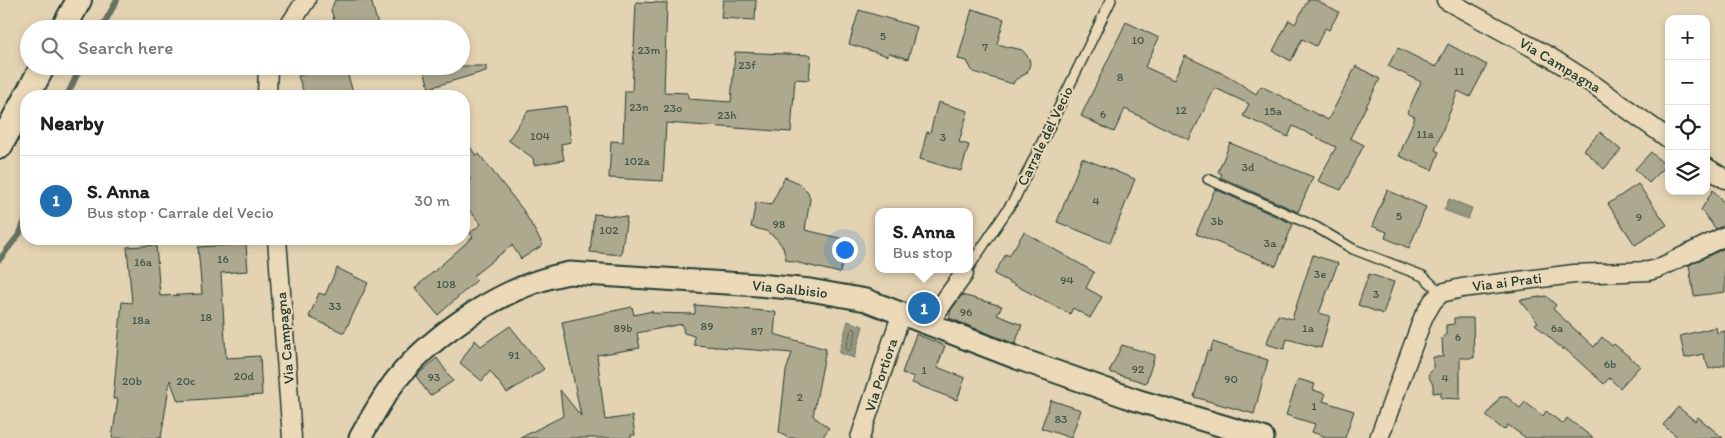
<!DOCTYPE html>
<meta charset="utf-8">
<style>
:root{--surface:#fff;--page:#f6f6f6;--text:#222;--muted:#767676;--line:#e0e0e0;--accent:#1f6fb2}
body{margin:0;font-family:Itim,sans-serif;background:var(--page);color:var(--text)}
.controls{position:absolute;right:15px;top:15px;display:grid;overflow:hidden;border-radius:10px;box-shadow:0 2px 8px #0003}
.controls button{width:45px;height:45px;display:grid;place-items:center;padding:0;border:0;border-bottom:1px solid var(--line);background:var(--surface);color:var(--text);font:25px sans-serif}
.you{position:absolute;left:844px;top:249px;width:18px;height:18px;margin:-12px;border:4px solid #fff;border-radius:50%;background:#1a73e8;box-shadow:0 0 0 8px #1a73e833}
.badge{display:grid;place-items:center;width:32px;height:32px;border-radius:50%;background:var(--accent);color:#fff;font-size:16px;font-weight:700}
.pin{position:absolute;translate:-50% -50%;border:2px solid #fff;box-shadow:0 1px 5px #0006}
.popup{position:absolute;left:875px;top:208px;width:98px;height:65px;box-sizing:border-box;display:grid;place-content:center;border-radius:10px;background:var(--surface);filter:drop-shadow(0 1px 4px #0005);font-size:16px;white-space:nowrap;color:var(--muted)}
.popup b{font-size:19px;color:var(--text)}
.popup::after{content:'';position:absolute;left:50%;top:100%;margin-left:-10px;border:10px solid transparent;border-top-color:var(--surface)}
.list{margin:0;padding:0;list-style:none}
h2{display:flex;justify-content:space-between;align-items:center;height:65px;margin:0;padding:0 20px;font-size:21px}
h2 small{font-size:16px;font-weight:400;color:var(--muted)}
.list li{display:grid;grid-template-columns:32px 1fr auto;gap:15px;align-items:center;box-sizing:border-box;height:90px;padding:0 20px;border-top:1px solid var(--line)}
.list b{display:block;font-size:19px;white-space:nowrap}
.list p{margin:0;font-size:16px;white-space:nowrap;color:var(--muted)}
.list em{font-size:16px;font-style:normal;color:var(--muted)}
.icon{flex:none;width:28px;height:28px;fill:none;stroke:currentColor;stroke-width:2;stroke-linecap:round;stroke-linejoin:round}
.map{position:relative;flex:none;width:1725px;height:438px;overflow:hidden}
.search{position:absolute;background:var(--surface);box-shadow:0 2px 8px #0003;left:20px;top:20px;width:450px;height:55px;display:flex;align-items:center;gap:12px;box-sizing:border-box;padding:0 18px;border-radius:28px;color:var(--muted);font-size:19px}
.panel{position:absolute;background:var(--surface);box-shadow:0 2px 8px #0003;left:20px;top:90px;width:450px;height:155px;border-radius:20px}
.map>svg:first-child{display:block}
</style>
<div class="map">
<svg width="1725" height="438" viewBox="0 0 1725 438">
<rect width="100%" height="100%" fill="#e4d3b2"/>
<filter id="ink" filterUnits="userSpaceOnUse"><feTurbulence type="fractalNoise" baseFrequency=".02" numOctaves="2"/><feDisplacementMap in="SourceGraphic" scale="10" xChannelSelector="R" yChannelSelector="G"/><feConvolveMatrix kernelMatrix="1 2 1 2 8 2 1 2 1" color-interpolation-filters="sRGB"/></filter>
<g filter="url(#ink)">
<g fill="#969780" stroke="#667362">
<polygon points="1449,199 1472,208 1468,219 1444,210"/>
<polygon points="848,321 863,326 854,358 839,353"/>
</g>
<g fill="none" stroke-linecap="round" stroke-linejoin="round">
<polygon stroke="#4f6152" stroke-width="1" points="854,328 856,331 851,349 847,351 846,348 851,330"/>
<g stroke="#667362" stroke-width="6">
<polyline points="101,29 117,0"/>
<polyline points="67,96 81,66"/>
<polyline points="0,259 20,233 26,218"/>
</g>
</g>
<g fill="#ada98f" stroke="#1f3d34">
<polygon points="335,0 371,0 378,25 365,29 337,29 331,10"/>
<polygon points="723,0 756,0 755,20 721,18"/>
<polygon points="1308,0 1316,0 1339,12 1329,30 1325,28 1316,46 1302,39 1291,61 1273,51 1289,20 1295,24"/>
<polygon points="636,2 667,3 664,92 688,93 688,99 731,102 735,52 811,55 809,80 795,79 791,132 666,123 663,181 609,178 611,141 623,142 625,91 632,91"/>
<polygon points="972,9 1004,19 997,44 1022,50 1029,58 1030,64 1027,73 1015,80 1013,84 973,72 967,61 958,59"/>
<polygon points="859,10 917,27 908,59 889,53 888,56 849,44"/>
<polygon points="1126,22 1159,38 1145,67 1174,80 1185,56 1228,76 1256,94 1261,86 1328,120 1356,66 1380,79 1350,138 1364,145 1341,190 1318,181 1336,147 1293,126 1288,137 1243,116 1249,104 1215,88 1189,140 1125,109 1114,132 1081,116"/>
<polygon points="1448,44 1487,65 1470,97 1458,91 1435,150 1439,152 1432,170 1399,156 1415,117 1407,113 1421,82 1388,66 1398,48 1436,67"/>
<polygon points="328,66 345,66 353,92 339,96 305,96 298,76"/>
<polygon points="423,66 486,66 486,71 429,88"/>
<polygon points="938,102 968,111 959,142 969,145 961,171 920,159 927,132 930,133"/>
<polygon points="566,106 571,142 561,144 564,160 534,165 533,158 508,140 528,111"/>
<polygon points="1600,132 1621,150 1604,169 1584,150"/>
<polygon points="464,137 476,156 479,154 523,210 543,245 521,259 512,245 473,276 477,280 438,315 415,288 473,237 470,233 481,224 464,204 464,187 471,180 464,171"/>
<polygon points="1230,143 1313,177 1298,212 1220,177 1222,174 1218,172"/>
<polygon points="1651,152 1666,166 1649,183 1635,169"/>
<polygon points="1082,158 1135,179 1110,243 1057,222"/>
<polygon points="785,177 799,183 808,192 810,199 805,230 848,240 840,273 786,260 783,247 776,238 766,231 751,227 756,202 771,205"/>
<polygon points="1638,184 1667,225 1635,245 1608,204"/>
<polygon points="1215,189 1293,224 1276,266 1196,234"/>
<polygon points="1387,190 1426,207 1409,248 1385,238 1387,232 1372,226"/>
<polygon points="1713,190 1725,204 1725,225 1716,229 1701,210"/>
<polygon points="594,214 627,217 621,255 590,252"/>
<polygon points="1024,232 1094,272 1086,288 1102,297 1090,318 1073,308 1070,314 994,274 1006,254 1009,256"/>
<polygon points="246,244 248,271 221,273 226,358 260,356 262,395 178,401 170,380 161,438 112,438 118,399 113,399 122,302 132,303 127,247 156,245 160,296 202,294 198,247"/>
<polygon points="1725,248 1725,292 1694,296 1689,265"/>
<polygon points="1313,255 1338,263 1319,313 1330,316 1321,348 1287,339 1284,349 1266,344 1278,315 1292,319"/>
<polygon points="337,268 368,283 344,333 309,317 319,293 325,295"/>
<polygon points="1369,274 1394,282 1383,314 1358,305"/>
<polygon points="962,295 1002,306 997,315 1022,325 1015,344 949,318 951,310"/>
<polygon points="1546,296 1556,305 1553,309 1594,347 1602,337 1612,346 1614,344 1640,366 1620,388 1609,378 1604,384 1564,348 1563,350 1535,324 1538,322 1520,300"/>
<polygon points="695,305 776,312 774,334 826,349 813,416 829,428 822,438 788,438 779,432 786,371 792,353 694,345 694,336 684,333 682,324 637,333 640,348 597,355 605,420 632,416 635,435 631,435 631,438 520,438 563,416 560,390 581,416 562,322 632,307 634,315 652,311 652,313 695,314"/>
<polygon points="1454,318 1473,318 1474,358 1460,358 1460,399 1441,398 1441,392 1433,393 1433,385 1428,375 1433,369 1433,357 1443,357 1442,338 1446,334 1446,325 1454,324"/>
<polygon points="510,326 544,369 507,393 490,371 482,381 460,363 475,340 481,346"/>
<polygon points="1716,327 1717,333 1725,331 1725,365 1709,369 1703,354 1685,358 1680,336"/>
<polygon points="916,334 945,346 937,367 965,378 957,400 912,383 914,377 902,373"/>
<polygon points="1213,342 1268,360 1254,414 1194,397 1207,351 1210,352"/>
<polygon points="1122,345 1155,355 1146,383 1109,372"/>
<polygon points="437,358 453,381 430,396 416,376"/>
<polygon points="1298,379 1315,384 1313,390 1326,394 1323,401 1354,411 1345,438 1329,438 1312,432 1315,424 1286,415"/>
<polygon points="1500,397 1507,397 1520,408 1525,402 1543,416 1546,411 1563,424 1567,418 1593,438 1526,438 1508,425 1504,430 1486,416"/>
<polygon points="1051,400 1081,410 1071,438 1041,428"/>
<polygon points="1678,407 1695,421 1698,417 1723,438 1679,438 1663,425"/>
</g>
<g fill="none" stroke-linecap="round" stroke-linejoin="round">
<defs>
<g id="service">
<polyline points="1208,179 1316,227 1353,249 1423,276 1441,293"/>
<polyline points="969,267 1014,200 1111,0"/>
</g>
<g id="minor">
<polyline points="1446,0 1550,57 1594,85 1669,139"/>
<polyline points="287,29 306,0"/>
<polyline points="267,96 268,66"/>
<polyline points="1706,167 1725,179"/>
<polyline points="277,239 292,438"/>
<polyline points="928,324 964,274"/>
<polyline points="860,438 902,312"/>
<polyline points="1379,438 1423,318 1433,301 1441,293 1462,288 1574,274 1649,271 1659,268 1725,236"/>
</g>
<path id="tertiary" d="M360 438C371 418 382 398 396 380 435 332 507 284 569 273L758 285 810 290 866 300 1017 358 1136 400 1263 438"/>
<g id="secondary">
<polyline points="63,29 79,0"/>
<polyline points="27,96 43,66"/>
<polyline points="0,146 26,97"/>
</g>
</defs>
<use href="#service" stroke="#1f3d34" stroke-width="12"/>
<use href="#minor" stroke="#1f3d34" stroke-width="21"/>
<use href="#tertiary" stroke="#1f3d34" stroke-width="25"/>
<use href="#secondary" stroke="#1f3d34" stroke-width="28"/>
<use href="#service" stroke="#ecd9b7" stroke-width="9"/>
<use href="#minor" stroke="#ecd9b7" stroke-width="18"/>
<use href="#tertiary" stroke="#ecd9b7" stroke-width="21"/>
<use href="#secondary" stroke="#ecd9b7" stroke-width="24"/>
</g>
</g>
<g text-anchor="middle" stroke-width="4" stroke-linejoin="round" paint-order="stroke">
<g font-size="12" fill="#42584b">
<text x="883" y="40">5</text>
<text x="1138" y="44">10</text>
<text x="985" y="51">7</text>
<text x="649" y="54">23m</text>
<text x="747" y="69">23f</text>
<text x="1459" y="75">11</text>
<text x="1120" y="81">8</text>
<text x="639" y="111">23n</text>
<text x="673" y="112">23o</text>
<text x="1181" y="114">12</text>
<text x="1273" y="115">15a</text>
<text x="1103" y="118">6</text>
<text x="727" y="119">23h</text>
<text x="1425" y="138">11a</text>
<text x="540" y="140">104</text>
<text x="943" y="141">3</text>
<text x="637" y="165">102a</text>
<text x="1248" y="171">3d</text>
<text x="1096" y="205">4</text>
<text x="1399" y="220">5</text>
<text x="1639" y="221">9</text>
<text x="1217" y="225">3b</text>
<text x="779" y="228">98</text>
<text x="609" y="234">102</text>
<text x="1270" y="247">3a</text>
<text x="223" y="263">16</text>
<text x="143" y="266">16a</text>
<text x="1320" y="278">3e</text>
<text x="1067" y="284">94</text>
<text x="446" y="288">108</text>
<text x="1376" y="298">3</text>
<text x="335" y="310">33</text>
<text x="966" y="316">96</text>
<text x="206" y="321">18</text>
<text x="141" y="324">18a</text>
<text x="707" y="330">89</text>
<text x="623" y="332">89b</text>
<text x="1308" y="332">1a</text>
<text x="1557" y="332">6a</text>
<text x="757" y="335">87</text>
<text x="1458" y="341">6</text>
<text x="514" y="359">91</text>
<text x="1610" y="368">6b</text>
<text x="1138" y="373">92</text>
<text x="924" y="374">1</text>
<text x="244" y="380">20d</text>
<text x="434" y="381">93</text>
<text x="1445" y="382">4</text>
<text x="1231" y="383">90</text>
<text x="132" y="385">20b</text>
<text x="186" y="385">20c</text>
<text x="800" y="401">2</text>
<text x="1314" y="410">1</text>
<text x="1061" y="423">83</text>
</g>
<g font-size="15" fill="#1f3d34" stroke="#ecd9b7">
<text transform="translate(1560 65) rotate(31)" y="5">Via Campagna</text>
<text transform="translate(1045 136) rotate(-64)" y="5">Carrale del Vecio</text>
<text transform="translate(1507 282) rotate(-7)" y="5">Via ai Prati</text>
<text transform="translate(790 289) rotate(6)" y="5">Via Galbisio</text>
<text transform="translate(285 338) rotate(-95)" y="5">Via Campagna</text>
<text transform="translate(881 375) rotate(-72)" y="5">Via Portiora</text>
</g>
</g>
</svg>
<div class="controls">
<button>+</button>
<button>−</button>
<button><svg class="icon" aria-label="locate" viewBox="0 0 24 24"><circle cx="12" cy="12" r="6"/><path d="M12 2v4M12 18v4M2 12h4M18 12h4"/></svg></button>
<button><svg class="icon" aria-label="layers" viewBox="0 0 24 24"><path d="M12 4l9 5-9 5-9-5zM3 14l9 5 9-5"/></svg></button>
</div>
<div class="you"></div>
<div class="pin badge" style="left:924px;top:308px">1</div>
<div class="popup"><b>S. Anna</b>Bus stop</div>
<div class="search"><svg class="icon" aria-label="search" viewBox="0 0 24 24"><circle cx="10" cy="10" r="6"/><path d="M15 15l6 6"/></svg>Search here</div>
<section class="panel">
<h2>Nearby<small></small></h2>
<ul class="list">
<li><span class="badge">1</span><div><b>S. Anna</b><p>Bus stop · Carrale del Vecio</p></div><em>30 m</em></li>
</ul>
</section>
</div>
